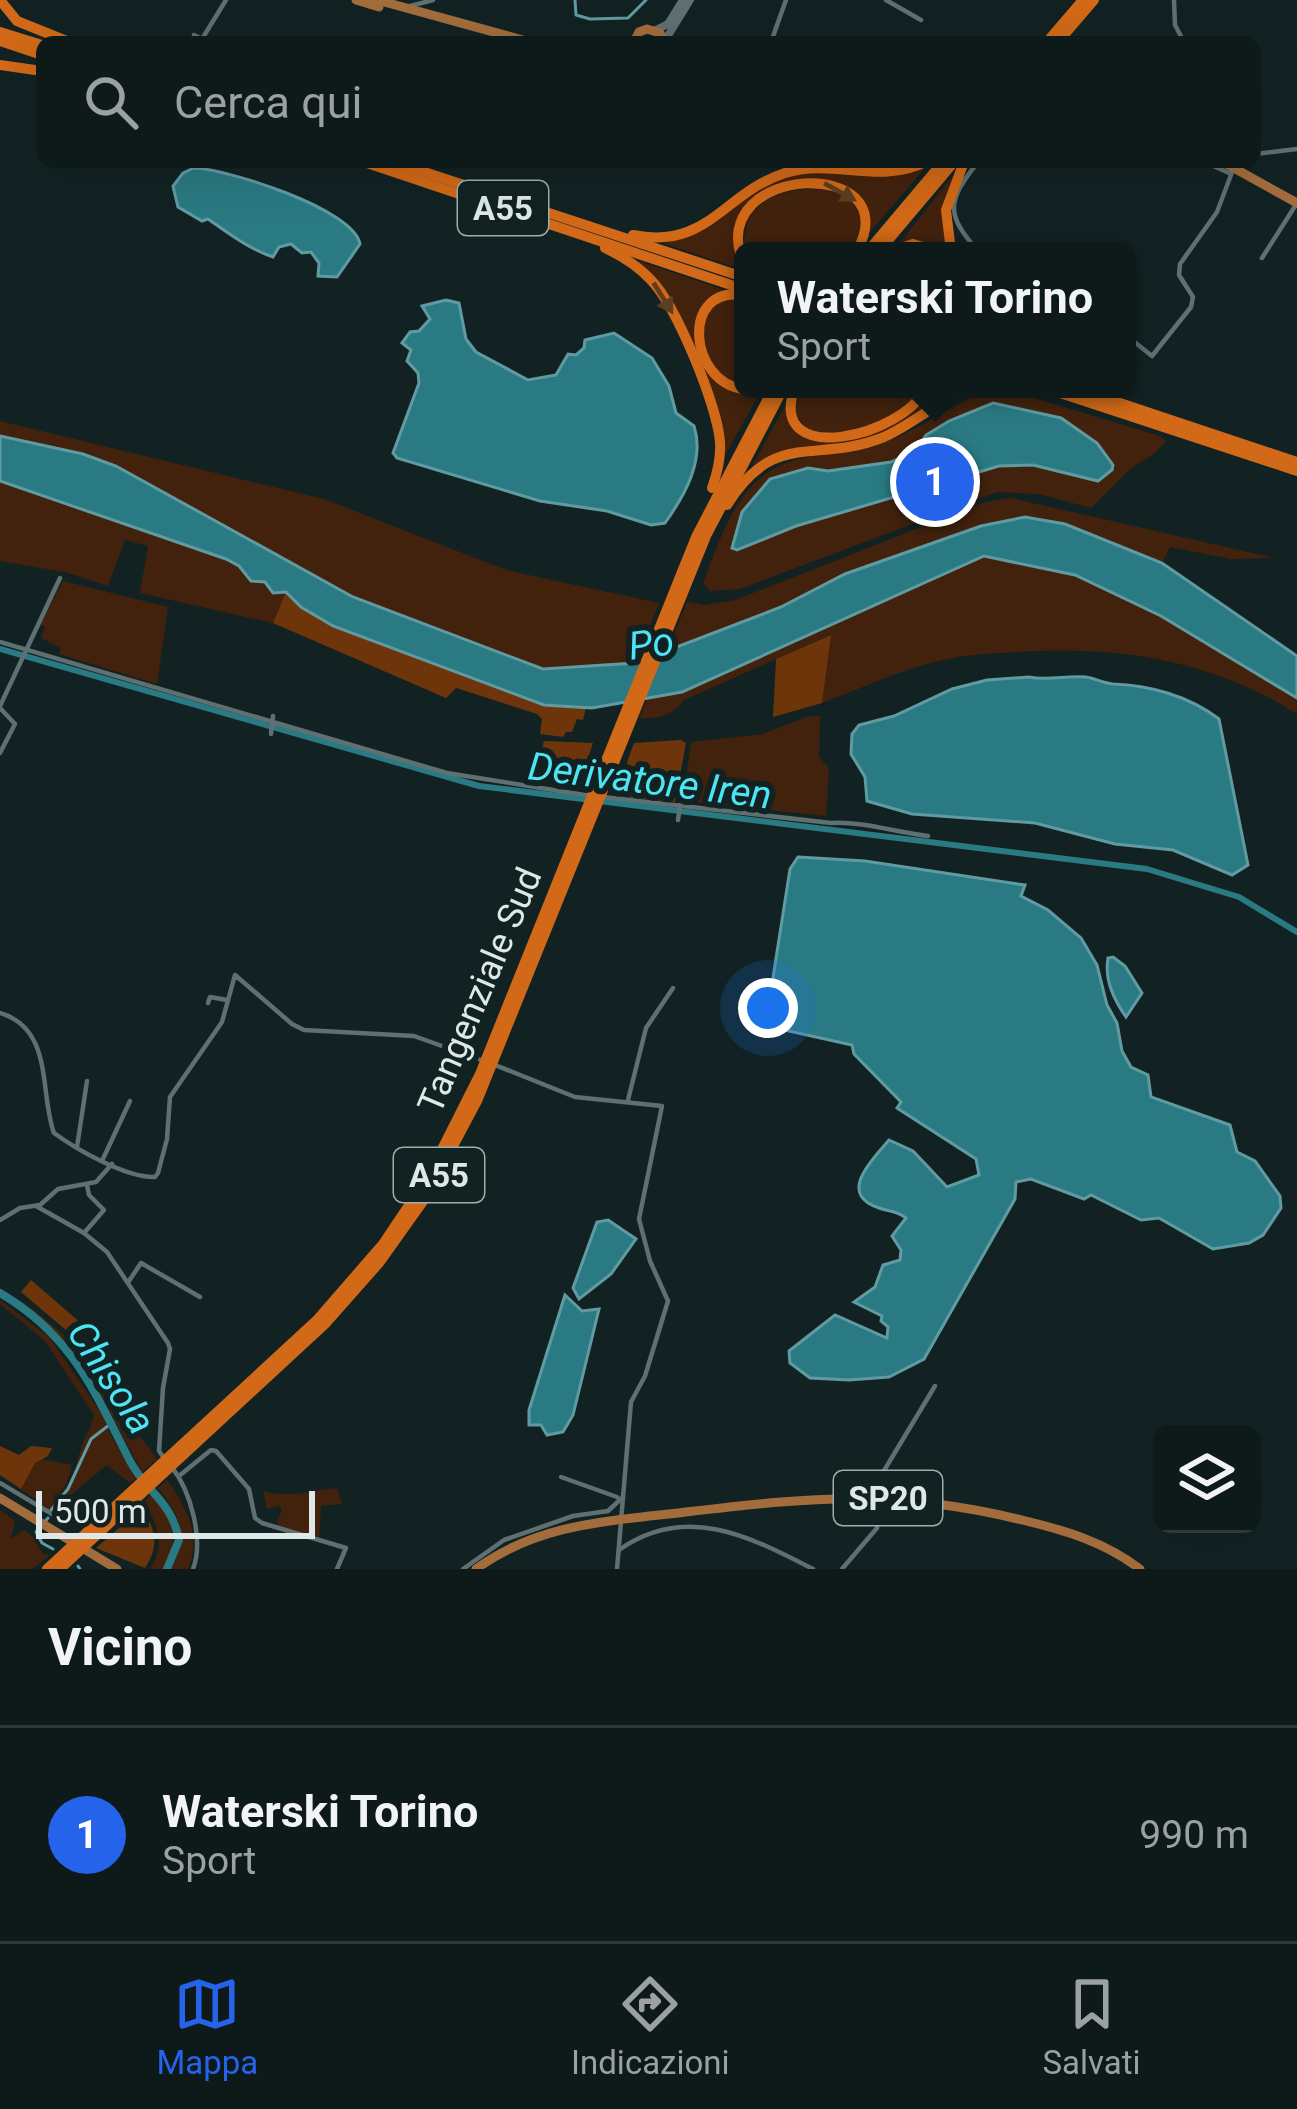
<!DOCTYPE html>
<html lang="it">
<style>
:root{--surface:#0e1a1a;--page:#1c2727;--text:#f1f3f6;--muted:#9ba1a2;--line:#2e3839;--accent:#2563eb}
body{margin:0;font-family:Roboto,sans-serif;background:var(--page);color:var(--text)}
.controls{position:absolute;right:36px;bottom:36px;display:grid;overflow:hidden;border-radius:18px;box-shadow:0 12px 48px #0002}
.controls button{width:108px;height:108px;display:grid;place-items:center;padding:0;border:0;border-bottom:3px solid var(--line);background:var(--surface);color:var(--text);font:60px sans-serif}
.scale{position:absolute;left:36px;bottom:30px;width:279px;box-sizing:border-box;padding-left:12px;border:6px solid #dee8e9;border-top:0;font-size:33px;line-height:42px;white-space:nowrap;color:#dee8e9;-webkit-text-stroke:9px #122223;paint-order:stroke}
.you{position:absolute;left:768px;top:1008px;width:42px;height:42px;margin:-30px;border:9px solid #fff;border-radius:50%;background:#1a73e8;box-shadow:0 0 0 18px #1a73e833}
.badge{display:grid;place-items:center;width:78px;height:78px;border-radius:50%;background:var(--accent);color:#fff;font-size:39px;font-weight:700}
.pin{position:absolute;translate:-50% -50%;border:6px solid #fff;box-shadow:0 3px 12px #0006}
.popup{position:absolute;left:734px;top:242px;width:402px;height:156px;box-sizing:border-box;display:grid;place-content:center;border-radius:18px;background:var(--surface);filter:drop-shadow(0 3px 9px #0005);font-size:39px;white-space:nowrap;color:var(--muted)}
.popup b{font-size:45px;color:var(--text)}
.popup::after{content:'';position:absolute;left:50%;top:100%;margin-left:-24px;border:24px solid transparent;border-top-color:var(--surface)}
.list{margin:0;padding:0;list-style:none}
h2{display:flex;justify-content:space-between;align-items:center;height:156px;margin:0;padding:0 48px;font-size:51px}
h2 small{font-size:39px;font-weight:400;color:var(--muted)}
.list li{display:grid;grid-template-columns:78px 1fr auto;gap:36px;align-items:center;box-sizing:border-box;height:216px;padding:0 48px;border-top:3px solid var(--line)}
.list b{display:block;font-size:45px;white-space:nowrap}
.list p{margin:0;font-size:39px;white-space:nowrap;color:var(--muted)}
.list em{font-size:39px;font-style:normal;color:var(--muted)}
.icon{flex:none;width:66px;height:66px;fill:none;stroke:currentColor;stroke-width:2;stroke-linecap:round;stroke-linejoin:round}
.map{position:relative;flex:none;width:1297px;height:1569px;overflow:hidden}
.search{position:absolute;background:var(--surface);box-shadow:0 12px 48px #0002;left:36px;right:36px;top:36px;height:132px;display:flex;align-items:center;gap:30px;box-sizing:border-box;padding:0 42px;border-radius:18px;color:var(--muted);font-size:45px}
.sheet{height:372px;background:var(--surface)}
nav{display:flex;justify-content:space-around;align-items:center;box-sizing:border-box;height:168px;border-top:3px solid var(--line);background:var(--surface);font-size:33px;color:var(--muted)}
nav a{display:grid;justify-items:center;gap:6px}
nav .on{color:var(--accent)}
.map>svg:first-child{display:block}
</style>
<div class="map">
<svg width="1297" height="1569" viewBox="0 0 1297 1569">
<rect width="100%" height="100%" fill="#122223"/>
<g fill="#42220d">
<path d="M926 167 869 233 868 219 860 201C823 186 802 169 764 193L736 243 743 270 663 243C716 233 736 195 785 177 816 166 889 169 926 167Z"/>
<polygon points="954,174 942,211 949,251 899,244"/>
<path d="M826 187 852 200 862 218 854 251H743C744 196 781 190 826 187Z"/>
<polygon points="636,260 727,291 704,306 700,359 747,392 762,389 724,457 722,436 679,320"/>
<path d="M743 298 737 331 743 349V385C709 379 705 350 702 320L719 301Z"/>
<path d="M797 389H922C900 425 846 437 807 431L795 412Z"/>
<path d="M928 389H958L876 437 769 457 752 466 786 404C809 484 889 417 928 389Z"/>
<path d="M987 390 1011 391 1160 436 1166 441 1155 453 1129 470 1091 508 1039 494 997 492 740 589 710 591 703 583C723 532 739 473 799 459 824 453 848 455 872 447 913 434 948 407 987 390Z"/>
<polygon points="0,421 324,499 506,570 659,603 635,663 543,669 443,634 353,597 116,466 83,453 0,435"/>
<polygon points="0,481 226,559 239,566 251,581 265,582 286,592 273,623 140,593 148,546 125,540 108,586 65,572 0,561"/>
<polygon points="1011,498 1274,558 1231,559 1170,547 1162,563 1065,524 981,526 845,574 781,607 667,651 687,602 704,605 735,600 985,502"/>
<path d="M984 556 1075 575 1161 616 1297 698V714C1217 663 1129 647 1034 651 1004 653 973 653 943 660 902 669 862 688 822 703L830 635 684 700C672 716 658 719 639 718L648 698 682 692Z"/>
<polygon points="63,581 168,607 157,684 59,654 61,648 41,638 45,627 41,624"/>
<polygon points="809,716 820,716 819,757 829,768 826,816 683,801 691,742 763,734"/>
<polygon points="18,1296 67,1338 157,1459 142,1472 105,1402 64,1340"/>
<path d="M0 1300 49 1337 103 1416C110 1437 124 1458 136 1478L130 1483 107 1465 73 1493 56 1515 21 1489 35 1463 42 1459 72 1465 67 1483 53 1500C73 1486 75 1468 82 1445 86 1434 92 1428 94 1415L45 1341 0 1304Z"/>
<path d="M167 1480C187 1508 202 1537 188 1569H171C189 1536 181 1517 158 1488Z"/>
<path d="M337 1488 342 1504 321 1506 319 1539 276 1526 282 1509 280 1506 267 1509 263 1491C289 1499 311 1490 337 1488Z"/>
<path d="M152 1494C174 1524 181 1534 163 1569H150C167 1543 156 1526 145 1500Z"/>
<polygon points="0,1510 15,1521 11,1539 24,1530 32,1536 42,1553 50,1555 32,1569 0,1569"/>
</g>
<g fill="#6e350a">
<polygon points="286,592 301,607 333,626 544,705 586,707 583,720 577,719 572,732 566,732 563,737 540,734 542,719 537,714 456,688 446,698 273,623"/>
<polygon points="831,635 822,703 773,717 776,659"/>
<polygon points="681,740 686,743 675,802 615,796 634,743"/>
<polygon points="544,741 593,743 581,779 538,762"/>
<polygon points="31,1280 82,1324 73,1336 21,1292"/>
<polygon points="0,1446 19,1455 31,1446 52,1448 48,1456 35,1463 21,1489 0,1475"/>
<path d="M141 1509C157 1529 159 1547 145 1568L96 1548Z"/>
</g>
<g fill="#2a7a83" stroke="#609ba2" stroke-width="3">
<path d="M194 168C227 169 354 209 360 244L337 277 318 276 319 263 311 252 302 253 291 244 279 247 273 257C249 249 228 233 208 219L202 221 178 207 173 186 183 173Z"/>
<path d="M446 300 459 303 466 339 476 352 528 380 556 375 568 354 576 355 584 348 585 340 614 333 652 358 669 386 676 413 694 426C705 460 685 495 665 523L651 525 607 511 540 501 397 458 393 453 419 383 418 373 407 361 411 350 402 343 410 332 419 331 430 319 422 306Z"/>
<polygon points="993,403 1061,418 1097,443 1113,465 1112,470 1098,481 1033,465 999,466 796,526 737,550 732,548 742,512 770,479 808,468 828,471 891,462 916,450 926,435 949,421"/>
<polygon points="0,436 83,454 116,466 353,597 543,669 635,663 781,607 845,574 981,526 1025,517 1065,524 1162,563 1297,656 1297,698 1161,616 1075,575 984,556 682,692 592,708 544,705 333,626 301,607 286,592 273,593 265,582 251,581 239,566 226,559 0,481"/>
<path d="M1029 677C1049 681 1067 675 1086 677 1094 678 1103 683 1113 684 1149 685 1189 696 1219 719L1248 865 1232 875 1173 850 1115 844 1035 823 912 814 867 801 865 777 851 754 852 734 859 725 894 716 952 689 987 680Z"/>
<path d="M798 857 865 861 1025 885 1021 896 1048 910 1081 938 1097 965 1107 1005 1117 1023 1122 1051 1131 1067 1148 1075 1151 1097 1230 1125 1237 1152 1255 1161 1280 1196 1281 1208 1263 1235 1249 1243 1213 1249 1159 1218 1141 1220 1091 1195 1084 1199 1031 1179 1016 1182 1015 1199 924 1359 889 1377 849 1380 810 1378 790 1363 789 1351 835 1315 887 1338 888 1327 881 1321 882 1316 854 1302 875 1287 883 1265 900 1260 901 1250 892 1236 906 1218C896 1210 890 1212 879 1208 836 1194 873 1159 889 1140L913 1151 947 1187 979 1175 976 1159 897 1108 901 1102 854 1054 852 1045 775 1028 767 1016 790 869Z"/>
<path d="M1113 957 1125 966 1142 993 1126 1017C1115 1001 1104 981 1108 958Z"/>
<polygon points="608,1220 636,1239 611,1274 579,1299 573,1288 597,1222"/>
<polygon points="565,1295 582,1311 599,1309 573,1415 563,1432 547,1435 541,1425 529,1425 529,1410"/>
</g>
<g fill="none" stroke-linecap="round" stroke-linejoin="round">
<g stroke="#609ba2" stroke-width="3">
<polyline points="575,0 576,15 590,19 628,18 646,0"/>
<polyline points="51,1510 68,1489 91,1439 113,1422"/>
<polyline points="48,1518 36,1532 42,1543 53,1549"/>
<polyline points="78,1566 80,1569"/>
</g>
<polyline stroke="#2a7a83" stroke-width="6" points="0,649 479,786 1147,869 1239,897 1297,932"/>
<path stroke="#2a7a83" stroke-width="8" d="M0 1293C72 1335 94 1391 130 1461 146 1492 172 1501 179 1540L167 1569"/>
<g stroke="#5f7072" stroke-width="4.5">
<polyline points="886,0 921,20"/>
<polyline points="1174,0 1175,25 1184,42"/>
<polyline points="410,6 433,0"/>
<polyline points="194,35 202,39 226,0"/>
<polyline points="771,42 786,0"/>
<polyline points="1255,154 1297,149"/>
<path d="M978 162C947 201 945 214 978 251"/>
<polyline points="1205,162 1231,174"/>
<polyline points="1262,258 1297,203"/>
<polyline points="1127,336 1152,356 1191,307 1193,297 1179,275 1180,264 1217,212 1234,167 1241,162"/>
<polyline points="0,642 447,773 591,796"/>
<polyline points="0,706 60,578"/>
<polyline points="0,708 15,724 0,753"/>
<polyline points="271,734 273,716"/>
<path d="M603 797 831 823C862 821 895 832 928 836"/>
<polyline points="678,820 680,805"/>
<polyline points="208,1003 210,997 227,1000"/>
<path d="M0 1013C54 1029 39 1092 54 1133 77 1150 127 1178 155 1177L158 1173 167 1139 170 1097 222 1022 235 975 292 1024 304 1030 414 1036 484 1061"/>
<polyline points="495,1065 575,1097 662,1106 639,1219 650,1261 668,1301 645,1376 631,1402 617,1569"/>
<polyline points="628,1100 646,1028 673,988"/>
<polyline points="77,1147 87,1081"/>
<polyline points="102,1161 130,1101"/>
<polyline points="36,1206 84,1233 107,1252 168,1343 170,1349 163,1388 159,1451 164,1458"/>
<polyline points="0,1220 20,1208 40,1205 58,1189 96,1182 112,1164"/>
<polyline points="84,1233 104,1210 89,1195 87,1185"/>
<polyline points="129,1281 141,1263 200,1297"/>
<path d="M171 1466C191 1491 204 1540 193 1569"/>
<polyline points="179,1476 211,1450 216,1451 249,1489 255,1518 262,1523 346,1548 337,1569"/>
<polyline points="561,1477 617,1497"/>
<polyline points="0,1483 62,1520"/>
<path d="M619 1550C685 1503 749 1536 813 1569"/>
<polyline points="463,1569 504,1540 573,1516 608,1511 623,1497"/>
<polyline points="842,1569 877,1528 882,1474 935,1386"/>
</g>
<g stroke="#5f7072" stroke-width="8">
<polyline points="656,30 668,24 683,0"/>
<polyline points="664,42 690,0"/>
</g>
<g stroke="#a36c3c" stroke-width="9">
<polyline points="356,0 379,7"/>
<polyline points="377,0 530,42"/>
<polyline points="634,42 639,32 647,29 660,33 664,42"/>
<polyline points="1223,162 1297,203"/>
<polyline points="0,1498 117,1569"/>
<path d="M476 1569C539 1523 611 1521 686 1512 812 1497 896 1489 1022 1520 1064 1530 1105 1542 1140 1569"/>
</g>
<g stroke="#d16918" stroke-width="10">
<polyline points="0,0 17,21 69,42"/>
<polyline points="0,32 42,45"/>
<polyline points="0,41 42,55"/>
<polyline points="1047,42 1083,0"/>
<polyline points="1058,42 1094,0"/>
<polyline points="0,65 42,71"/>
<polyline points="364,162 743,289"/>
<polyline points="394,162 743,277"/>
<path d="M633 235C708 250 723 193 785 173 832 158 880 185 925 162"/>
<path d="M605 248C622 256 638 266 651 280 677 307 717 405 720 442 721 458 717 474 712 488"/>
<polyline points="868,251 943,162"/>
<polyline points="879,251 954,162"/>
<polyline points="893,251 913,244 934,251"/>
<polyline points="951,251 946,210 964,162"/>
<path d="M743 262C704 163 909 155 857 251"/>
<path d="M743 295C680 286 689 382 743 389"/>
<path d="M794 389C768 470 904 435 925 389"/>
<polyline points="1048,389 1297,471"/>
<polyline points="1078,389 1297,462"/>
<path d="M727 505C775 428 815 465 884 437 913 424 937 402 966 389"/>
<polyline points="47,1569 317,1320 383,1244 428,1177 480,1074 696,537 773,389"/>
<polyline points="60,1569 326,1323 379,1263 426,1197 477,1101 706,536 783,389"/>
</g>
</g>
<defs><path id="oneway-solid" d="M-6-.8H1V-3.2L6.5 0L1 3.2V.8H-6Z" transform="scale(3)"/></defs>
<g fill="#5e3e1f">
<use href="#oneway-solid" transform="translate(840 192) rotate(29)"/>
<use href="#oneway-solid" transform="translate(663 298) rotate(58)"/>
</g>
<g text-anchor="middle" stroke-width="12" stroke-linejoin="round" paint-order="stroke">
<g fill="#122223" stroke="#a1adae" stroke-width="3">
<rect x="458" y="181" width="90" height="54" rx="9"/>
<rect x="394" y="1148" width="90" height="54" rx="9"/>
<rect x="834" y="1471" width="108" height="54" rx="9"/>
</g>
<g font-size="33" font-weight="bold" fill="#dee8e9">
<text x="503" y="220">A55</text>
<text x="439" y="1187">A55</text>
<text x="888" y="1510">SP20</text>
</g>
<g font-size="36" fill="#dee8e9" stroke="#122223">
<text transform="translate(479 990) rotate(-67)" y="13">Tangenziale Sud</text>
</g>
<g font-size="39" font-style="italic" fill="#4de4f4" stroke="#122223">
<text transform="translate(651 643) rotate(-8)" y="14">Po</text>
<text transform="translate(650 780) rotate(7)" y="14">Derivatore Iren</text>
<text transform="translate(112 1377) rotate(57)" y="14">Chisola</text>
</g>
</g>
</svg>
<div class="controls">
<button><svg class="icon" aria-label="layers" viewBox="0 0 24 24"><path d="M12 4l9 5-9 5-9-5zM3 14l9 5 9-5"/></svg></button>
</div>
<div class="scale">500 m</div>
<div class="you"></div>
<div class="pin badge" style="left:935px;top:482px">1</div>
<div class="popup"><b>Waterski Torino</b>Sport</div>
<div class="search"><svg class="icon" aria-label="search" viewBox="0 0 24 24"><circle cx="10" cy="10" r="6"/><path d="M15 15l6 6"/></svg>Cerca qui</div>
</div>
<section class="sheet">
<h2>Vicino<small></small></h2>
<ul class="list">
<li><span class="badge">1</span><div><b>Waterski Torino</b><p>Sport</p></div><em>990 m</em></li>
</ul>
</section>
<nav>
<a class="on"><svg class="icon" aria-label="map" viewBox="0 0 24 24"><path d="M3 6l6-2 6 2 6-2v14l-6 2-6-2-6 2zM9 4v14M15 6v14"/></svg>Mappa</a>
<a><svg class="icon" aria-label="directions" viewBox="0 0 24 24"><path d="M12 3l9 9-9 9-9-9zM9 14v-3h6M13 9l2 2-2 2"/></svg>Indicazioni</a>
<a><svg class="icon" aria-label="saved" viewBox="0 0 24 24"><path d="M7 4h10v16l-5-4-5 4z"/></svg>Salvati</a>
</nav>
